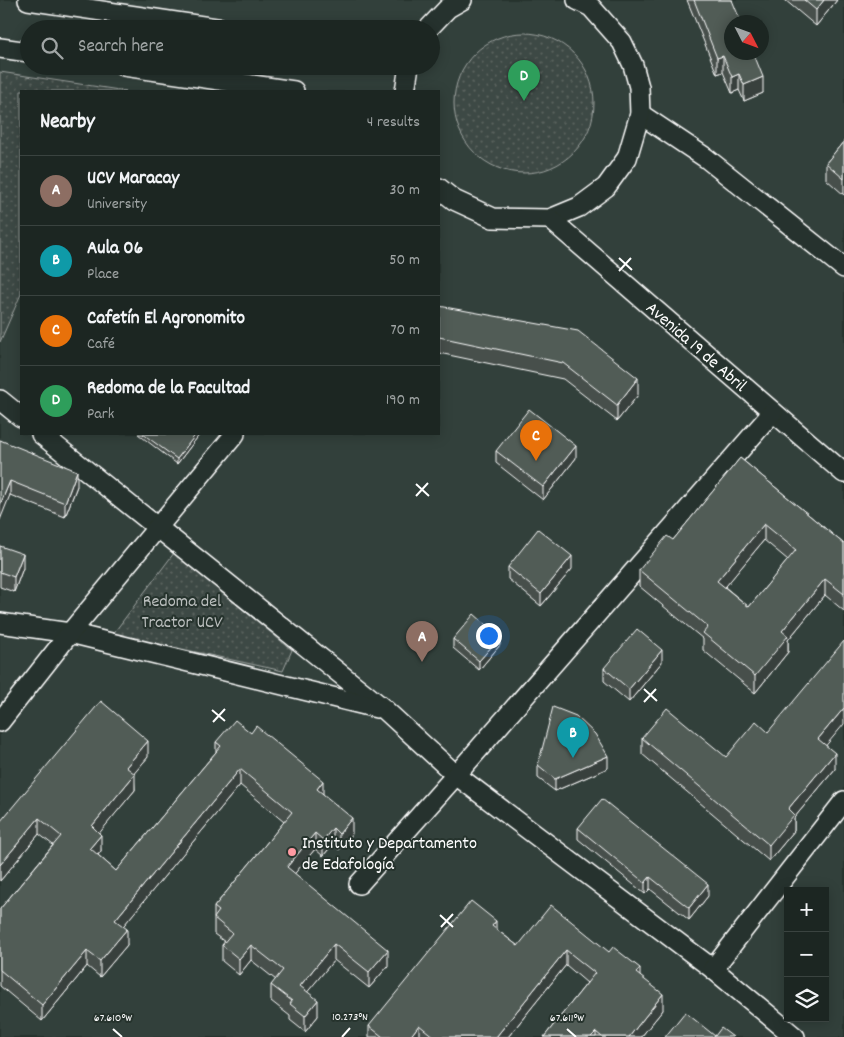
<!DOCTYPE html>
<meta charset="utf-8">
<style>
:root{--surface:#1c2622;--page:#252e2a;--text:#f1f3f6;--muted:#a0a5a5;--line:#3a4340;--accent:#db2777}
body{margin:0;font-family:Dekko,sans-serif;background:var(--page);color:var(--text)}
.controls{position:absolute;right:15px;bottom:15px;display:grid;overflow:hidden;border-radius:0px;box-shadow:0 2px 12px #0003}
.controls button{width:45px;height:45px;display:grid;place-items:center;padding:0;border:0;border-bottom:1px solid var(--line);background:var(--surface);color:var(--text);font:25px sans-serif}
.compass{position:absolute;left:724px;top:15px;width:45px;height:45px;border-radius:50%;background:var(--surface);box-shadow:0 2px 12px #0003;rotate:132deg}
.you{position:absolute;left:488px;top:635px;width:18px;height:18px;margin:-12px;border:4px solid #fff;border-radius:50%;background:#1a73e8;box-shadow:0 0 0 8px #1a73e833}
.badge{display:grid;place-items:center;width:32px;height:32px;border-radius:50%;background:var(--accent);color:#fff;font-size:16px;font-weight:700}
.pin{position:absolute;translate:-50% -41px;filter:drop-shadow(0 1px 2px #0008)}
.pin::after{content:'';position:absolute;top:26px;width:18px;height:15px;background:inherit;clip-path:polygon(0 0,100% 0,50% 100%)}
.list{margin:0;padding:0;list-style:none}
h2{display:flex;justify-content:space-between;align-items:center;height:65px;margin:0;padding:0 20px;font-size:21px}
h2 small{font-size:16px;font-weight:400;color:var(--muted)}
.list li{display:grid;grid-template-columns:32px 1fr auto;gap:15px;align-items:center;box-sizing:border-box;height:70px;padding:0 20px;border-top:1px solid var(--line)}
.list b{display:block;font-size:19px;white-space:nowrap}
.list p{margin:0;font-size:16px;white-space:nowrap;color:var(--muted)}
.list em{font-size:16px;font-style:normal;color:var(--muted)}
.icon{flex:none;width:28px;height:28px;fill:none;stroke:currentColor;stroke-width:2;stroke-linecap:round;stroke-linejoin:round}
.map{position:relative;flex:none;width:844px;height:1037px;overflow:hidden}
.search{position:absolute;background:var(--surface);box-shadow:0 2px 12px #0003;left:20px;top:20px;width:420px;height:55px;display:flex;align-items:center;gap:12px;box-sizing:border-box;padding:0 18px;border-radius:28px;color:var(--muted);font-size:19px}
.panel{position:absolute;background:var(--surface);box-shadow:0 2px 12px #0003;left:20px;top:90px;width:420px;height:345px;border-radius:0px}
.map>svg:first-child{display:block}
</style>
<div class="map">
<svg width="844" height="1037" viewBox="0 0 844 1037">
<defs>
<pattern id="green-dots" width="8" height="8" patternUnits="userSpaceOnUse" patternTransform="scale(1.25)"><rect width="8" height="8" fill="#3e4944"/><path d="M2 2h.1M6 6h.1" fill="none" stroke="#5b6460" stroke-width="1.8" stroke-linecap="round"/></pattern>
</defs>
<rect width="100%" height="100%" fill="#26332d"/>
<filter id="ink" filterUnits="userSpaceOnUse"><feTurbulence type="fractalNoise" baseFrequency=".02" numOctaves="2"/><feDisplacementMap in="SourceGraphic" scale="10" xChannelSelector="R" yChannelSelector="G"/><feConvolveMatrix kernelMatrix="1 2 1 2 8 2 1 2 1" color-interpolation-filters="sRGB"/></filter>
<g filter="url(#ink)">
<path fill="#333f3a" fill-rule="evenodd" d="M0 0H844V1037H0ZM732 22H762V52H732ZM29 29H431V66H29ZM21 91H439V434H21ZM788 891H825V1018H788Z"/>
<g fill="url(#green-dots)" stroke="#9ea4a2">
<circle cx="524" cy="103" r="70"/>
<polygon points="0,72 126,91 21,91 21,294 0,342"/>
<polygon points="174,553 292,650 283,671 113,634"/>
</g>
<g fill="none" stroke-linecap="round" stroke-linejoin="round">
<defs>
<g id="minor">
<polyline points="28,0 223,29"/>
<polyline points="428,29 448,8 462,0"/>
<polyline points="0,48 29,52"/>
<polyline points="124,66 294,91"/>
<polyline points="405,91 409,66"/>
<polyline points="640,114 706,158 844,268"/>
<polyline points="439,188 454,200 493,218 550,219 579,207 606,187 627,158 640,114 639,87 633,65 622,42 591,7 577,0"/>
<polyline points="550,219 844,473"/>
<polyline points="0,400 21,417"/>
<polyline points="41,434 384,709 456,775 713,969 795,1037"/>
<polyline points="0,623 70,633 377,708"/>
<polyline points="0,722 70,633 235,434"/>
<polyline points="359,884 456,775 773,412"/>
<polyline points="713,969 844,801"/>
</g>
</defs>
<use href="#minor" stroke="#fff" stroke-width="22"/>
<use href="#minor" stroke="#26332d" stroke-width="19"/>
</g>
<g fill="#464f4b" stroke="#fff" fill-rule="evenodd">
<polygon points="687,0 733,0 732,1 763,93 744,101 739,90 732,93 723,72 717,74"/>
<polygon points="785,0 837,0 816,26"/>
<polygon points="844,141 844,195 826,179 826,163"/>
<polygon points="439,306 638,395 617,421 563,379 439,353"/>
<polygon points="138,434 200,434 177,464"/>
<polygon points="0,440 77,486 65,517 10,495"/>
<polygon points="496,451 576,458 543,500 496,463"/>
<path d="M740 458 844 544V611L825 595 788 640V652L755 693 703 650V639L639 586V570L673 540ZM764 540 788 560 749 607 725 587Z"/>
<polygon points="0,546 23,568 14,592 0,587"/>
<polygon points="508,567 572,569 541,606 508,579"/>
<polygon points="453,639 500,645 479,670 453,648"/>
<polygon points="662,662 629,702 604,681 604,668"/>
<polygon points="768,732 826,745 835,769 794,818 794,831 769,861 642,754 642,738 726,757"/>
<polygon points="216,742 323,794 352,834 339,850 333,844 323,856 315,849 294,874 388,966 369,988 334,960 307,992 318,1016 305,1032 290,1020 290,1016 271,1001 271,985 276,980 251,960 239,975 222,961 222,945 225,942 214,934 214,907 284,822 240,785 123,926 127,945 100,977 87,966 42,1021 0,986 0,909 53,845 39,834 0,881 0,822 148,757 134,773 135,790 99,833 101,851 98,855 116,871 216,752"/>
<polygon points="538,765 608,768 555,791 538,778"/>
<polygon points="578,828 708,896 689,920 650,889 645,894 578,839"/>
<polygon points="496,929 518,946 609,952 640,976 663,1010 641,1037 544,1037 587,983 566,965 508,1037 369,1037 369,1026"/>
</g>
<g fill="#39403d" stroke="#fff">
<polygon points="824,0 837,0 816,26 816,10"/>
<polygon points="723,56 723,72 717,74 717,58"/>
<polygon points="739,74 739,90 732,93 732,77"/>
<polygon points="763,77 763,93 744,101 744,85"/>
<polygon points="638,378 638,395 617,421 617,405"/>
<polygon points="196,434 200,434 177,464 177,459"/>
<polygon points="576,446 576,458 543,500 543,487"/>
<polygon points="77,471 77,486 65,517 65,503"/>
<polygon points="10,481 10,495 0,520 0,505"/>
<polygon points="764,524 764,540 717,597 717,581"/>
<polygon points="23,554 23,568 14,592 14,577"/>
<polygon points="572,556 572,569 541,606 541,594"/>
<polygon points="825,579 825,595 788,640 788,652 755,693 755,676 782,631"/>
<polygon points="500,637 500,645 479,670 479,661"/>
<polygon points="662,650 662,662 629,702 629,689"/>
<polygon points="844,708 844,724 818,755 818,739"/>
<polygon points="148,741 148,757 126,783 126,767"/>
<polygon points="835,753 835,769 794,818 794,831 769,861 769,845 788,809"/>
<polygon points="608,756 608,768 555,791 555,779"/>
<polygon points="240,769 240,785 115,936 115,920"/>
<polygon points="135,774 135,790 92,842 92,826"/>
<polygon points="323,781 323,797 317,789"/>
<polygon points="39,818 39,834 0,881 0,865"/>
<polygon points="352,818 352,834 339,850 339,834"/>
<polygon points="333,828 333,844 323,856 323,840"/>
<polygon points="315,833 315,849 287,883 287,867"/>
<polygon points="101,835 101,851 90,864 90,848"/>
<polygon points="650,877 650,889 645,894 645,883"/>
<polygon points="708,884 708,896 689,920 689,908"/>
<polygon points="496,921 496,936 492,926"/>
<polygon points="127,929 127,945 100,977 100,961"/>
<polygon points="334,944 334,960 300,1001 300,986"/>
<polygon points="251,945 251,960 239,975 239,959"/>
<polygon points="388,950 388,966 369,988 369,972"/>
<polygon points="566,950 566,965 508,1037 496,1037"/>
<polygon points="87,951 87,966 42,1021 42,1005"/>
<polygon points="640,968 640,984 636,973"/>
<polygon points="663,994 663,1010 641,1037 629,1037"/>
<polygon points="318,1000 318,1016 305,1032 305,1016"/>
<polygon points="419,1025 419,1037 410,1037"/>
<polygon points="596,1032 596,1037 591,1037"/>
</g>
<g fill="#515c57" stroke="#fff" fill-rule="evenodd">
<polygon points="694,0 732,0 741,22 732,22 732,52 753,52 763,77 744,85 739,74 732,77 723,56 717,58"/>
<polygon points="804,0 824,0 816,10"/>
<polygon points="844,141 844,179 826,163"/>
<polygon points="439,306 578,331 638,378 617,405 563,363 439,337"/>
<polygon points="529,409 576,446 543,487 496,451"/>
<polygon points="143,434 196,434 177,459"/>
<polygon points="0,440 77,471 65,503 10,481 0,505"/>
<path d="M740 458 844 544V594L825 579 782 631 788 636 755 676 703 633 708 627 639 570 667 536 673 540ZM764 524 796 550 749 607 717 581Z"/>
<polygon points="538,529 572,556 541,594 508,567"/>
<polygon points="0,546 23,554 14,577 0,572"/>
<polygon points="474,614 500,637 479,661 453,639"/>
<polygon points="637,629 662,650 629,689 604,668"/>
<polygon points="844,641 844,708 818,739 835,753 788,809 794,815 769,845 642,738 667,708 726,757 756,721 768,732"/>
<polygon points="101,701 148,741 126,767 135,774 92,826 101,835 90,848 116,871 221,746 216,742 235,720 251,733 256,726 323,781 317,789 352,818 339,834 333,828 323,840 315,833 287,867 388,950 369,972 334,944 300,986 318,1000 305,1016 290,1004 292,1001 271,985 283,970 251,945 239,959 222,945 232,933 214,918 219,911 214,907 292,812 240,769 115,920 127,929 100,961 87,951 42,1005 0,970 0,909 61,836 39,818 0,865 0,822"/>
<polygon points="553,707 576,716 595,734 608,756 555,779 538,765"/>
<polygon points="602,799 708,884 689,908 650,877 645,883 578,828"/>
<polygon points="471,901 496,921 492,926 518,946 551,905 609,952 613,947 640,968 636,973 663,994 629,1037 602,1037 596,1032 591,1037 544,1037 595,973 566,950 496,1037 434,1037 419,1025 410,1037 383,1037 369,1026"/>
<polygon points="685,1012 715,1036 721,1028 733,1037 665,1037"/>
</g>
</g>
<path fill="none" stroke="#fff" stroke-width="2" d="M619 258 632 270M619 271 631 258M416 484 429 496M416 496 428 483M644 689 657 701M644 702 656 689M212 710 225 721M213 722 225 709M440 915 453 927M441 927 453 914M113 1029 122 1037M567 1029 576 1037M342 1037 350 1028"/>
<circle fill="#ff9aa2" stroke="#26332d" stroke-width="2" cx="292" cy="852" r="5"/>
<g text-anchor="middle" stroke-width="4" stroke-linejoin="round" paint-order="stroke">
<g font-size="18" fill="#fff" stroke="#26332d">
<text transform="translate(697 346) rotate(41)" y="6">Avenida 19 de Abril</text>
</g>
<g font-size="18" fill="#bbbfbe" stroke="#26332d">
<text x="182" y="606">Redoma del<tspan x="182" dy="21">Tractor UCV</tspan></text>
</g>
<g font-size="18" fill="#fff" stroke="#26332d" text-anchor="start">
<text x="302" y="848">Instituto y Departamento<tspan x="302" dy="21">de Edafología</tspan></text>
</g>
</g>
<g font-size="12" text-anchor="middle" fill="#fff" stroke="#26332d" stroke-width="4" stroke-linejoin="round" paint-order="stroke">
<text x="350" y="1020">10.273°N</text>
<text x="113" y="1021">67.610°W</text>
<text x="567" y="1021">67.611°W</text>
</g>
</svg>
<div class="controls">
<button>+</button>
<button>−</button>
<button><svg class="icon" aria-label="layers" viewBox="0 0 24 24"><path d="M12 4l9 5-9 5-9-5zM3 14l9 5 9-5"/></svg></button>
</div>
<svg class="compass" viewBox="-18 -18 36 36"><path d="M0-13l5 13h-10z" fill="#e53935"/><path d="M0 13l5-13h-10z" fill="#a0a5a5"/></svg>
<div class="you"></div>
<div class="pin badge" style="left:422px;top:662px;background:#8d6e63">A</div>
<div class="pin badge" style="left:573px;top:758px;background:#0f9aa8">B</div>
<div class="pin badge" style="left:536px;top:461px;background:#e8710a">C</div>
<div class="pin badge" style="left:524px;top:101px;background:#2e9e5b">D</div>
<div class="search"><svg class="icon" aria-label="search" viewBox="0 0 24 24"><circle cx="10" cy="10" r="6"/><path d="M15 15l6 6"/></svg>Search here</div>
<section class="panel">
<h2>Nearby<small>4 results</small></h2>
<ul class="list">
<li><span class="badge" style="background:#8d6e63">A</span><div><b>UCV Maracay</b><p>University</p></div><em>30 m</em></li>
<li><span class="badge" style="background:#0f9aa8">B</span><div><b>Aula 06</b><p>Place</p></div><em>50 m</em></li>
<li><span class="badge" style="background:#e8710a">C</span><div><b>Cafetín El Agronomito</b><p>Café</p></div><em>70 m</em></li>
<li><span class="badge" style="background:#2e9e5b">D</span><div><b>Redoma de la Facultad</b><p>Park</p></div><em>190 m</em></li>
</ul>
</section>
</div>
